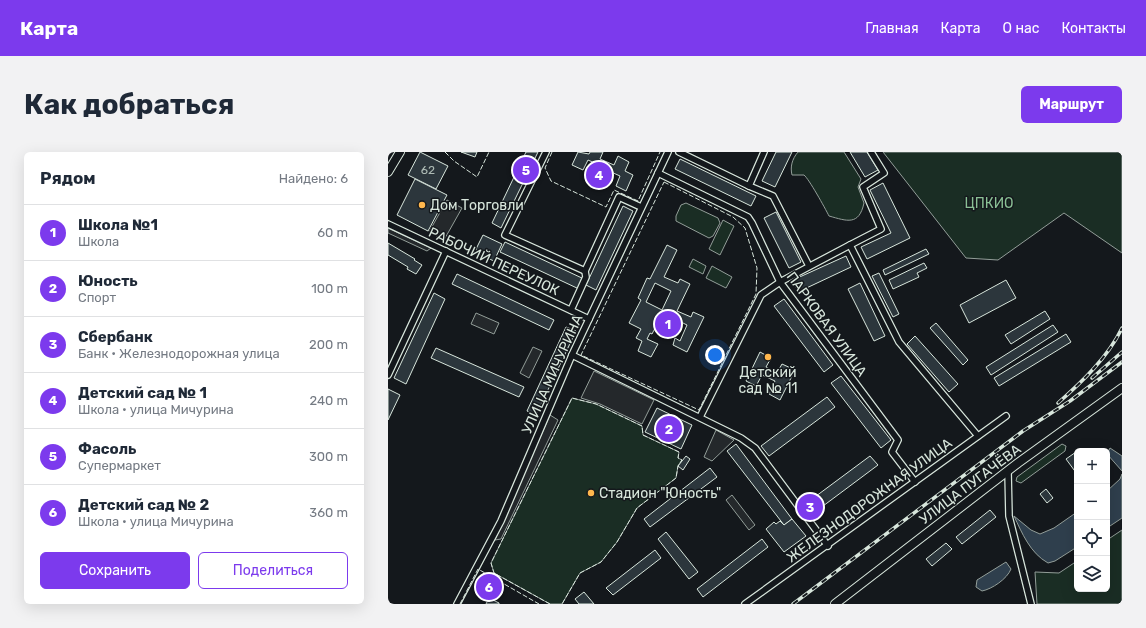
<!DOCTYPE html>
<html lang="ru">
<meta charset="utf-8">
<style>
:root{--surface:#fff;--page:#f2f2f3;--text:#1f2937;--muted:#747a83;--line:#e0e1e3;--accent:#7c3aed}
body{margin:0;font-family:Rubik,sans-serif;background:var(--page);color:var(--text)}
.controls{position:absolute;right:12px;bottom:12px;display:grid;overflow:hidden;border-radius:6px;box-shadow:0 4px 16px #0002}
.controls button{width:36px;height:36px;display:grid;place-items:center;padding:0;border:0;border-bottom:1px solid var(--line);background:var(--surface);color:var(--text);font:20px sans-serif}
.you{position:absolute;left:327px;top:203px;width:14px;height:14px;margin:-10px;border:3px solid #fff;border-radius:50%;background:#1a73e8;box-shadow:0 0 0 6px #1a73e833}
.badge{display:grid;place-items:center;width:26px;height:26px;border-radius:50%;background:var(--accent);color:#fff;font-size:13px;font-weight:700}
.pin{position:absolute;translate:-50% -50%;border:2px solid #fff;box-shadow:0 1px 4px #0006}
.list{margin:0;padding:0;list-style:none}
h2{display:flex;justify-content:space-between;align-items:center;height:52px;margin:0;padding:0 16px;font-size:17px}
h2 small{font-size:13px;font-weight:400;color:var(--muted)}
.list li{display:grid;grid-template-columns:26px 1fr auto;gap:12px;align-items:center;box-sizing:border-box;height:56px;padding:0 16px;border-top:1px solid var(--line)}
.list b{display:block;font-size:15px;white-space:nowrap}
.list p{margin:0;font-size:13px;white-space:nowrap;color:var(--muted)}
.list em{font-size:13px;font-style:normal;color:var(--muted)}
.actions{display:flex;gap:8px;padding:12px 16px}
.actions a{flex:1;padding:9px 0;border:1px solid var(--accent);border-radius:6px;text-align:center;font-size:14px;color:var(--accent)}
.actions .main{background:var(--accent);color:#fff}
.icon{flex:none;width:22px;height:22px;fill:none;stroke:currentColor;stroke-width:2;stroke-linecap:round;stroke-linejoin:round}
.map{position:relative;flex:none;width:734px;height:452px;overflow:hidden;border-radius:6px}
header{display:flex;align-items:center;gap:24px;box-sizing:border-box;height:56px;padding:0 20px;background:var(--accent);color:#fff}
header strong{font-size:19px}
nav{display:flex;gap:22px;margin-inline-start:auto;font-size:14px}
.intro{display:flex;align-items:center;justify-content:space-between;box-sizing:border-box;height:96px;padding:0 24px}
h1{margin:0;font-size:28px}
.button{padding:10px 18px;border-radius:6px;background:var(--accent);color:#fff;font-size:14px;font-weight:700}
main{display:flex;gap:24px;padding:0 24px}
aside{flex:1;background:var(--surface);border-radius:6px;box-shadow:0 4px 16px #0002}
.map>svg:first-child{display:block}
</style>
<header>
<strong>Карта</strong>
<nav><a>Главная</a><a>Карта</a><a>О нас</a><a>Контакты</a></nav>
</header>
<div class="intro"><h1>Как добраться</h1><a class="button">Маршрут</a></div>
<main>
<aside>
<h2>Рядом<small>Найдено: 6</small></h2>
<ul class="list">
<li><span class="badge">1</span><div><b>Школа №1</b><p>Школа</p></div><em>60 m</em></li>
<li><span class="badge">2</span><div><b>Юность</b><p>Спорт</p></div><em>100 m</em></li>
<li><span class="badge">3</span><div><b>Сбербанк</b><p>Банк · Железнодорожная улица</p></div><em>200 m</em></li>
<li><span class="badge">4</span><div><b>Детский сад № 1</b><p>Школа · улица Мичурина</p></div><em>240 m</em></li>
<li><span class="badge">5</span><div><b>Фасоль</b><p>Супермаркет</p></div><em>300 m</em></li>
<li><span class="badge">6</span><div><b>Детский сад № 2</b><p>Школа · улица Мичурина</p></div><em>360 m</em></li>
</ul>
<div class="actions"><a class="main">Сохранить</a><a>Поделиться</a></div>
</aside>
<div class="map">
<svg width="734" height="452" viewBox="0 0 734 452">
<rect width="100%" height="100%" fill="#14181c"/>
<g fill="#1a2d24" stroke="#939e99">
<path d="M410 0H456L473 27 470 35 476 51C471 74 459 69 441 64 437 56 421 27 416 23H404C402 15 404 7 410 0Z"/>
<polygon points="495,0 734,0 734,101 676,61 610,108 578,106"/>
<polygon points="298,51 330,66 332,71 325,84 321,86 288,69 288,64 293,53"/>
<polygon points="335,68 346,74 332,103 321,97"/>
<polygon points="305,107 318,114 315,122 301,115"/>
<polygon points="324,114 344,125 338,136 318,126"/>
<polygon points="184,246 208,252 254,274 255,283 291,300 290,306 294,308 290,314 288,326 249,356 229,390 213,410 192,421 174,452 162,452 106,421 103,411"/>
<polygon points="674,292 678,294 677,299 633,331 628,329 629,325"/>
<polygon points="734,378 734,452 649,452 647,420 671,421 689,409 689,437 719,437 719,388"/>
</g>
<g fill="#24282b" stroke="#939e99">
<polygon points="59,48 74,56 56,88 41,80"/>
<polygon points="0,76 43,96 39,99 0,81"/>
<polygon points="88,161 111,171 106,182 83,172"/>
<polygon points="145,195 154,199 141,226 132,221"/>
<polygon points="206,219 266,248 254,272 212,252 193,246"/>
<polygon points="162,263 170,268 113,387 107,388"/>
<polygon points="328,278 346,288 324,309 316,305"/>
<polygon points="344,343 367,373 361,378 338,348"/>
</g>
<g fill="#2f3f4d" stroke="#939e99">
<polygon points="722,296 734,304 734,319 719,302"/>
<polygon points="734,322 734,366 719,376 719,339 732,327"/>
<path d="M689 360V395L667 409 660 411C642 401 634 381 626 364L643 378 652 382 666 376Z"/>
<path d="M618 410 623 417C619 427 604 437 594 439L588 435 589 428Z"/>
</g>
<g fill="#2c363c" stroke="#d8e6dc" fill-rule="evenodd">
<polygon points="32,0 60,14 48,37 20,23"/>
<polygon points="73,0 89,0 87,5"/>
<polygon points="138,0 150,0 113,76 104,71"/>
<polygon points="190,0 201,2 202,0 215,0 212,7 226,13 230,4 241,10 237,19 245,23 238,39 228,34 232,24 221,19 217,28 206,23 211,13 200,8 195,18 184,13"/>
<polygon points="388,0 404,0 387,35 374,29"/>
<polygon points="462,0 479,0 490,18 477,25"/>
<polygon points="292,7 368,44 363,54 287,17"/>
<polygon points="27,27 59,43 40,79 9,63"/>
<polygon points="495,31 522,86 479,107 473,95 503,81 482,38"/>
<polygon points="235,54 245,59 208,138 198,133"/>
<polygon points="388,60 413,110 401,116 376,66"/>
<polygon points="95,83 114,92 106,109 90,102 88,97"/>
<polygon points="117,90 196,127 191,137 112,100"/>
<polygon points="0,91 27,107 26,108 34,113 28,122 19,117 20,115 0,103"/>
<path d="M279 93 289 98 276 125 290 131 292 127 302 132 289 159 303 165 305 160 316 165 299 200 285 193 287 186 292 189 299 173 275 161 264 182 262 181 259 187 270 192 263 205 250 199 254 189 248 186 253 177 241 171 253 148 250 146 259 126 262 127ZM267 131 283 139 274 158 258 150Z"/>
<polygon points="538,97 541,102 497,123 495,118"/>
<polygon points="458,104 463,115 410,140 405,128"/>
<polygon points="536,111 539,116 529,121 531,125 505,137 501,128"/>
<polygon points="491,121 511,162 505,165 484,124"/>
<polygon points="69,122 166,168 161,178 64,132"/>
<polygon points="618,128 628,146 581,171 572,153"/>
<polygon points="472,131 497,184 486,189 460,137"/>
<polygon points="46,141 57,147 18,232 6,226"/>
<polygon points="396,147 445,213 436,220 386,154"/>
<polygon points="657,159 662,167 623,192 617,183"/>
<polygon points="548,171 580,208 575,213 542,176"/>
<polygon points="665,173 670,180 603,223 598,215"/>
<polygon points="178,175 188,179 148,263 139,259"/>
<polygon points="678,182 683,190 611,234 606,226"/>
<polygon points="527,184 570,232 561,240 519,192"/>
<polygon points="48,196 136,235 131,245 43,206"/>
<polygon points="372,200 383,206 378,215 389,221 394,212 407,218 392,248 381,242 387,229 374,223 368,234 358,229"/>
<polygon points="453,224 503,288 493,296 443,231"/>
<polygon points="0,237 12,243 0,268"/>
<polygon points="439,245 447,255 381,304 373,294"/>
<polygon points="269,256 304,273 293,297 257,280"/>
<polygon points="348,292 404,367 396,373 339,299"/>
<polygon points="688,300 689,301 689,322 678,307"/>
<polygon points="298,304 302,307 295,318 290,314"/>
<polygon points="482,304 490,313 423,363 416,353"/>
<polygon points="322,316 329,325 262,375 256,367"/>
<polygon points="658,337 665,346 659,351 652,342"/>
<polygon points="602,358 608,365 574,392 568,385"/>
<polygon points="404,367 418,384 396,400 378,377 386,370 388,372 392,369 396,373"/>
<polygon points="278,380 310,420 301,427 270,387"/>
<polygon points="374,387 380,395 315,445 309,437"/>
<polygon points="558,391 564,397 544,414 538,407"/>
<polygon points="267,398 273,406 225,443 218,436"/>
<polygon points="196,440 206,452 191,452 187,447"/>
<polygon points="101,446 111,451 111,452 98,452"/>
</g>
<g fill="none" stroke-linecap="round" stroke-linejoin="round">
<defs>
<g id="street">
<polyline points="158,0 117,83 197,119 231,45 253,55"/>
<polyline points="291,0 361,34 376,0"/>
<polyline points="483,0 496,21 475,35 493,77 462,93 511,190 590,284"/>
<polyline points="270,21 360,65 364,71 392,130 510,288 504,300 527,330"/>
<polyline points="361,34 385,44 421,114"/>
<polyline points="0,72 201,167"/>
<polyline points="183,158 198,125 197,119"/>
<polyline points="184,203 353,286 367,296 440,394"/>
<polyline points="0,223 58,99"/>
<polyline points="312,265 373,143 392,130 462,93"/>
<polyline points="620,319 621,364 643,452"/>
<polyline points="69,452 113,369 184,203 280,0"/>
<polyline points="357,452 618,264"/>
</g>
<g id="secondary">
<polyline points="0,20 12,0"/>
<polyline points="447,452 630,311 734,236"/>
</g>
</defs>
<use href="#street" stroke="#d8e6dc" stroke-width="8"/>
<use href="#secondary" stroke="#d8e6dc" stroke-width="10"/>
<use href="#street" stroke="#14181c" stroke-width="5.5"/>
<use href="#secondary" stroke="#14181c" stroke-width="8"/>
<defs>
<g id="rail">
<polyline points="704,226 734,200"/>
<path d="M670 251C694 230 720 205 734 176"/>
<polyline points="405,452 635,279 682,249 734,210"/>
</g>
</defs>
<use href="#rail" stroke="#d8e6dc" stroke-width="3.5"/>
<use href="#rail" stroke="#14181c" stroke-width="2" stroke-dasharray="6" stroke-linecap="butt"/>
<g stroke="#d8e6dc" stroke-width="1" stroke-dasharray="5 2" stroke-linecap="butt">
<polyline points="57,0 66,9 89,25 101,0"/>
<polyline points="164,0 157,16 163,29 218,55 226,38 250,49 272,0"/>
<polygon points="276,30 345,65 357,76 369,116 368,142 311,258 193,203"/>
<polyline points="72,452 90,417 151,452"/>
<polyline points="162,452 106,421 103,411 184,246 208,252 254,274 255,283 291,300 290,306 294,308 290,314 288,326 249,356 229,390 213,410 192,421 174,452"/>
</g>
</g>
<g fill="#ffb74d" stroke="#14181c" stroke-width="1.5">
<circle cx="34" cy="53" r="4"/>
<circle cx="380" cy="205" r="4"/>
<circle cx="203" cy="341" r="4"/>
</g>
<g text-anchor="middle" stroke-width="3" stroke-linejoin="round" paint-order="stroke">
<g font-size="12" fill="#adbab4">
<text x="40" y="22">62</text>
</g>
<g font-size="14" fill="#8ac095" stroke="#14181c">
<text x="601" y="56">ЦПКИО</text>
</g>
<g font-size="14" fill="#d8e6dc" stroke="#14181c" text-anchor="start">
<text x="42" y="58">Дом Торговли</text>
<text x="380" y="225" text-anchor="middle">Детский<tspan x="380" dy="16">сад № 11</tspan></text>
<text x="211" y="346">Стадион "Юность"</text>
</g>
<g font-size="14" fill="#d8e6dc" stroke="#14181c">
<text transform="translate(106 109) rotate(25)" y="5">РАБОЧИЙ ПЕРЕУЛОК</text>
<text transform="translate(439 172) rotate(54)" y="5">ПАРКОВАЯ УЛИЦА</text>
<text transform="translate(164 222) rotate(-66)" y="5">УЛИЦА МИЧУРИНА</text>
<text transform="translate(582 332) rotate(-37)" y="5">УЛИЦА ПУГАЧЁВА</text>
<text transform="translate(481 348) rotate(-36)" y="5">ЖЕЛЕЗНОДОРОЖНАЯ УЛИЦА</text>
</g>
</g>
</svg>
<div class="controls">
<button>+</button>
<button>−</button>
<button><svg class="icon" aria-label="locate" viewBox="0 0 24 24"><circle cx="12" cy="12" r="6"/><path d="M12 2v4M12 18v4M2 12h4M18 12h4"/></svg></button>
<button><svg class="icon" aria-label="layers" viewBox="0 0 24 24"><path d="M12 4l9 5-9 5-9-5zM3 14l9 5 9-5"/></svg></button>
</div>
<div class="you"></div>
<div class="pin badge" style="left:280px;top:172px">1</div>
<div class="pin badge" style="left:281px;top:277px">2</div>
<div class="pin badge" style="left:422px;top:355px">3</div>
<div class="pin badge" style="left:211px;top:23px">4</div>
<div class="pin badge" style="left:138px;top:18px">5</div>
<div class="pin badge" style="left:101px;top:435px">6</div>
</div>
</main>
